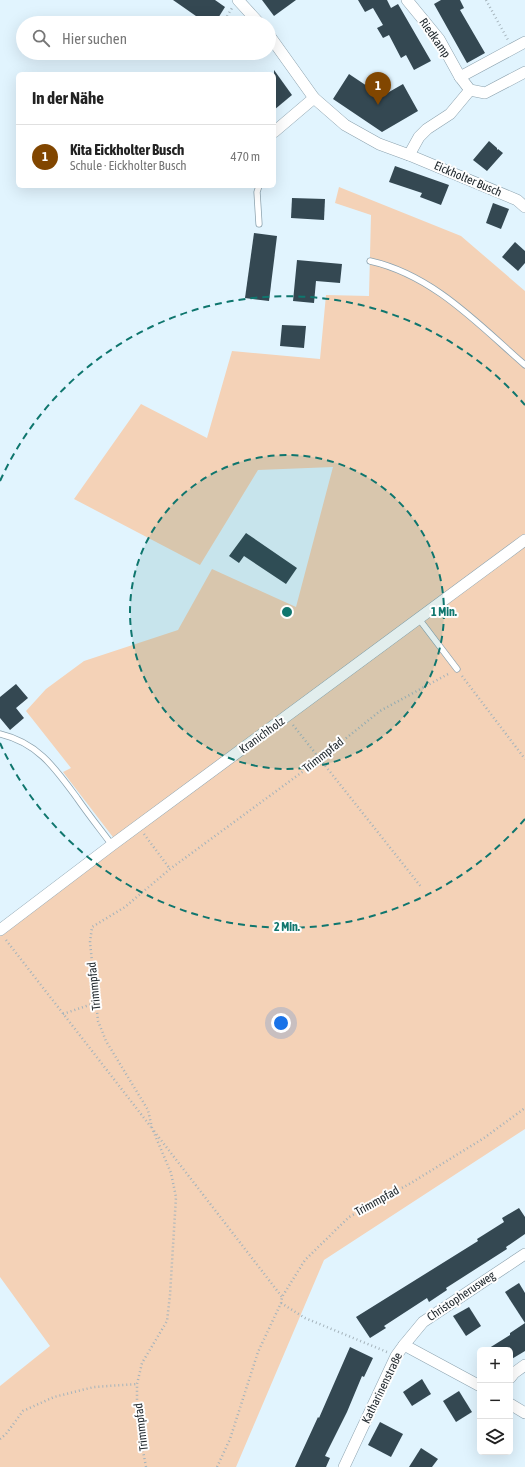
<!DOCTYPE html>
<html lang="de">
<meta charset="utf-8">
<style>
:root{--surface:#fff;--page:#f6f6f6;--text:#222;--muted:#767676;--line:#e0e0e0;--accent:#814600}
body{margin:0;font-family:"Asap Condensed",sans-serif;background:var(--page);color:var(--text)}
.controls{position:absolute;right:12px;bottom:12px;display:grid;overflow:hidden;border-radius:6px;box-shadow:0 4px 16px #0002}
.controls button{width:36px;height:36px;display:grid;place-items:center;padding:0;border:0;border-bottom:1px solid var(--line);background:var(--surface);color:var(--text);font:20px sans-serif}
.you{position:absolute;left:281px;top:1023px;width:14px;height:14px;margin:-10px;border:3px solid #fff;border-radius:50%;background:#1a73e8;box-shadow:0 0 0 6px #1a73e833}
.badge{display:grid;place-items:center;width:26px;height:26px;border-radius:50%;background:var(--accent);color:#fff;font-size:13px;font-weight:700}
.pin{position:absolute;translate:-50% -33px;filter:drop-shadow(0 1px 2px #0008)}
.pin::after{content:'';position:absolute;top:21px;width:14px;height:12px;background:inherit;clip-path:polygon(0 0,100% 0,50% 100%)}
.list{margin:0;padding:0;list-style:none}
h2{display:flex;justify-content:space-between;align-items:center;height:52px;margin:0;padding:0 16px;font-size:17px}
h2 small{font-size:13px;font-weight:400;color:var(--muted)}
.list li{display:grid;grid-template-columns:26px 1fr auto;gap:12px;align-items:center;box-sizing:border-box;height:64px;padding:0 16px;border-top:1px solid var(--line)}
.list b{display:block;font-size:15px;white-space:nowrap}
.list p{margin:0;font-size:13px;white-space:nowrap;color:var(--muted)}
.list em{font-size:13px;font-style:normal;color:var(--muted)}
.icon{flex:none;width:22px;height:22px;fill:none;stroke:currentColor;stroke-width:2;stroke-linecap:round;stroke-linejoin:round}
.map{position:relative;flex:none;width:525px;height:1467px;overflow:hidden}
.search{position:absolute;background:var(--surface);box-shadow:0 4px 16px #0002;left:16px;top:16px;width:260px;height:44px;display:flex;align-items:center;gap:10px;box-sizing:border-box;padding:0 14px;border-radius:22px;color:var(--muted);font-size:15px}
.panel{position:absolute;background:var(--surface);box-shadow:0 4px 16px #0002;left:16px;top:72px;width:260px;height:116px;border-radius:6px}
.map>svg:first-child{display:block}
</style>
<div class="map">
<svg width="525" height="1467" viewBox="0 0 525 1467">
<rect width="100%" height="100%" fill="#e1f4fe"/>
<polygon fill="#f4d2b7" points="339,187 461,236 525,291 525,1129 324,1260 236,1467 0,1467 0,1386 50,1346 0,1277 0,935 119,845 63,772 71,768 26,711 46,689 84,661 178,630 212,569 296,607 333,467 258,470 200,565 74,499 141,404 207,438 232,351 320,359 326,295 369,296 371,215 335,203"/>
<g fill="#344852">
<polygon points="173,0 215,0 225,7 215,23 206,23"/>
<polygon points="262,0 296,0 274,16"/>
<polygon points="358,0 387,0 391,8 398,4 431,61 414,70 406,55 401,58 389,35 383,38 377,28 383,25 373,8 365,12"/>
<polygon points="441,0 460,0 464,8 460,10 485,53 467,63 434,4"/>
<polygon points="274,70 292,95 274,110"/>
<polygon points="349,74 382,96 403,84 418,111 382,132 333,99"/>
<polygon points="489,141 497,148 497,150 498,149 503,153 487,171 473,160"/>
<polygon points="395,166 449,185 441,205 420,197 422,193 389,182"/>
<polygon points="292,198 325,199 324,220 291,218"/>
<polygon points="493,203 509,209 501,229 486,223"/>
<polygon points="254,233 277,236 269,301 245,298"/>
<polygon points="515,242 525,251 525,263 518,271 502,257"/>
<polygon points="297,260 342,264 340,283 316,281 314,303 293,301"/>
<polygon points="282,325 306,326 304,348 280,346"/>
<polygon points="246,533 297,568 286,584 244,556 239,563 229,556"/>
<polygon points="16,684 28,698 16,708 24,718 10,730 0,718 0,697"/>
<polygon points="519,1208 525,1217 525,1234 506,1247 507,1249 446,1288 447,1290 429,1302 427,1298 384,1326 386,1328 370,1338 356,1317 478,1241 477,1239 504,1222 502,1218"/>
<polygon points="519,1283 525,1293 525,1323 505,1292"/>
<polygon points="469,1307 481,1326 466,1336 453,1316"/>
<polygon points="525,1323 525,1351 510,1360 510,1350 486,1350 510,1335 510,1333"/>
<polygon points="350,1347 373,1358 364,1377 362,1376 347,1412 325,1456 330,1458 326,1467 295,1467 318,1417 319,1418"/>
<polygon points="422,1379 431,1394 412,1406 403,1392"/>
<polygon points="459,1391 472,1412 456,1422 443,1401"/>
<polygon points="380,1422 403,1434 391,1457 368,1445"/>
<polygon points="421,1448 438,1459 432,1467 409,1467"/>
</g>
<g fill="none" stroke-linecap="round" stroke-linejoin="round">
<defs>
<g id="lane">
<polyline points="259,186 257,192 259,224"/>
<path d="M370 261C433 275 478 324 525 365"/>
<polyline points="419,619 457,669"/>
<path d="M0 734C38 743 55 768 77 798 88 814 100 829 112 845"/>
</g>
<g id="street">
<polyline points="238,0 259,23"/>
<polyline points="407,0 439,39 460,77 525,42"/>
<polyline points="269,35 314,98 345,125 379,144 409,155 517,200 525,207"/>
<polyline points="460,77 470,90 485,93 525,72"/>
<polyline points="274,132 314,98"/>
<polyline points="409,155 419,137 427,129 450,114 470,90"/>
<polyline points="0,930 112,845 525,540"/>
<polyline points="404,1345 423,1322 525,1254"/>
<polyline points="510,1378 514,1373 525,1365"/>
<polyline points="510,1404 525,1413"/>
<polyline points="344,1467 396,1356 404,1345 480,1386"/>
</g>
</defs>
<use href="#lane" stroke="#8da3af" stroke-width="7"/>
<use href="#street" stroke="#8da3af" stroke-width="12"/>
<g stroke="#a4b3bb" stroke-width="2.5" stroke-dasharray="1 3" stroke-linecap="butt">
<polyline points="486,0 508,40"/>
<polyline points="223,23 232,8"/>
<polyline points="462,676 525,759"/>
<polyline points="293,725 422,888"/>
<polyline points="144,834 170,869"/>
<polyline points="6,940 151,1127"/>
<polyline points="63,1014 95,1003"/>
<polyline points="154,1131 282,1297"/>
<polyline points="281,1303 305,1318 387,1352"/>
<polyline points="0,1439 6,1434 23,1411 54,1397 94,1387 137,1384"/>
<polyline points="146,1467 137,1418 137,1384 142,1363 167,1321 170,1295 176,1197 171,1173 152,1128 148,1110 106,1041 98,1021 90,942 92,927 125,907 170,869 320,759 380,711 450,673"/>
<polyline points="217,1467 230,1439 258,1352 281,1303 282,1297 305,1260 349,1217 411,1183 484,1138 525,1108"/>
</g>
<use href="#lane" stroke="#fff" stroke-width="5.5"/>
<use href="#street" stroke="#fff" stroke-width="11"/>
</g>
<circle cx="287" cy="612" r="157" fill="#0f766e" fill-opacity=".12"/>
<g fill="none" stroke="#0f766e" stroke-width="2" stroke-dasharray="7 5">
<circle cx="287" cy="612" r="157"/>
<path d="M525 819A315 315 0 0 1 0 743M0 481A315 315 0 0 1 525 405"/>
</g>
<g text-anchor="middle" stroke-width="4" stroke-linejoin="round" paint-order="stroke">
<g font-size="12" fill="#222a2f" stroke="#fefefe">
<text transform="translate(435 38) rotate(55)" y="4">Riedkamp</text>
<text transform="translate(468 179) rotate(23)" y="4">Eickholter Busch</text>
<text transform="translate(262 735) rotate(-36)" y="4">Kranichholz</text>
<text transform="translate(323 755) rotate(-38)" y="4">Trimmpfad</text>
<text transform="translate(94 986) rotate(-96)" y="4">Trimmpfad</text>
<text transform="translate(377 1201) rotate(-29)" y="4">Trimmpfad</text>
<text transform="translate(461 1296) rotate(-34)" y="4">Christopherusweg</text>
<text transform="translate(382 1388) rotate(-64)" y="4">Katharinenstraße</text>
<text transform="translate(141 1427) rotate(-97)" y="4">Trimmpfad</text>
</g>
</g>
<circle cx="287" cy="612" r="6" fill="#0f766e" stroke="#fefefe" stroke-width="2"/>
<g font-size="12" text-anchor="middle" font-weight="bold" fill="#0f766e" stroke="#fefefe" stroke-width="4" stroke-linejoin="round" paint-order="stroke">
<text x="444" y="616">1 Min.</text>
<text x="287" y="931">2 Min.</text>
</g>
</svg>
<div class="controls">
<button>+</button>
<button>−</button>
<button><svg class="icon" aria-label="layers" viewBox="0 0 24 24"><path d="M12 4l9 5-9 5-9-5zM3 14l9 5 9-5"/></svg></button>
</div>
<div class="you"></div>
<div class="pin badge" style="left:378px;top:105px">1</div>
<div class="search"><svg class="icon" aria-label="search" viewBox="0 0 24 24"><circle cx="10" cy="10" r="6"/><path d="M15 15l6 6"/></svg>Hier suchen</div>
<section class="panel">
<h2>In der Nähe<small></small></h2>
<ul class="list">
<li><span class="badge">1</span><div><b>Kita Eickholter Busch</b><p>Schule · Eickholter Busch</p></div><em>470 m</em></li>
</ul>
</section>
</div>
